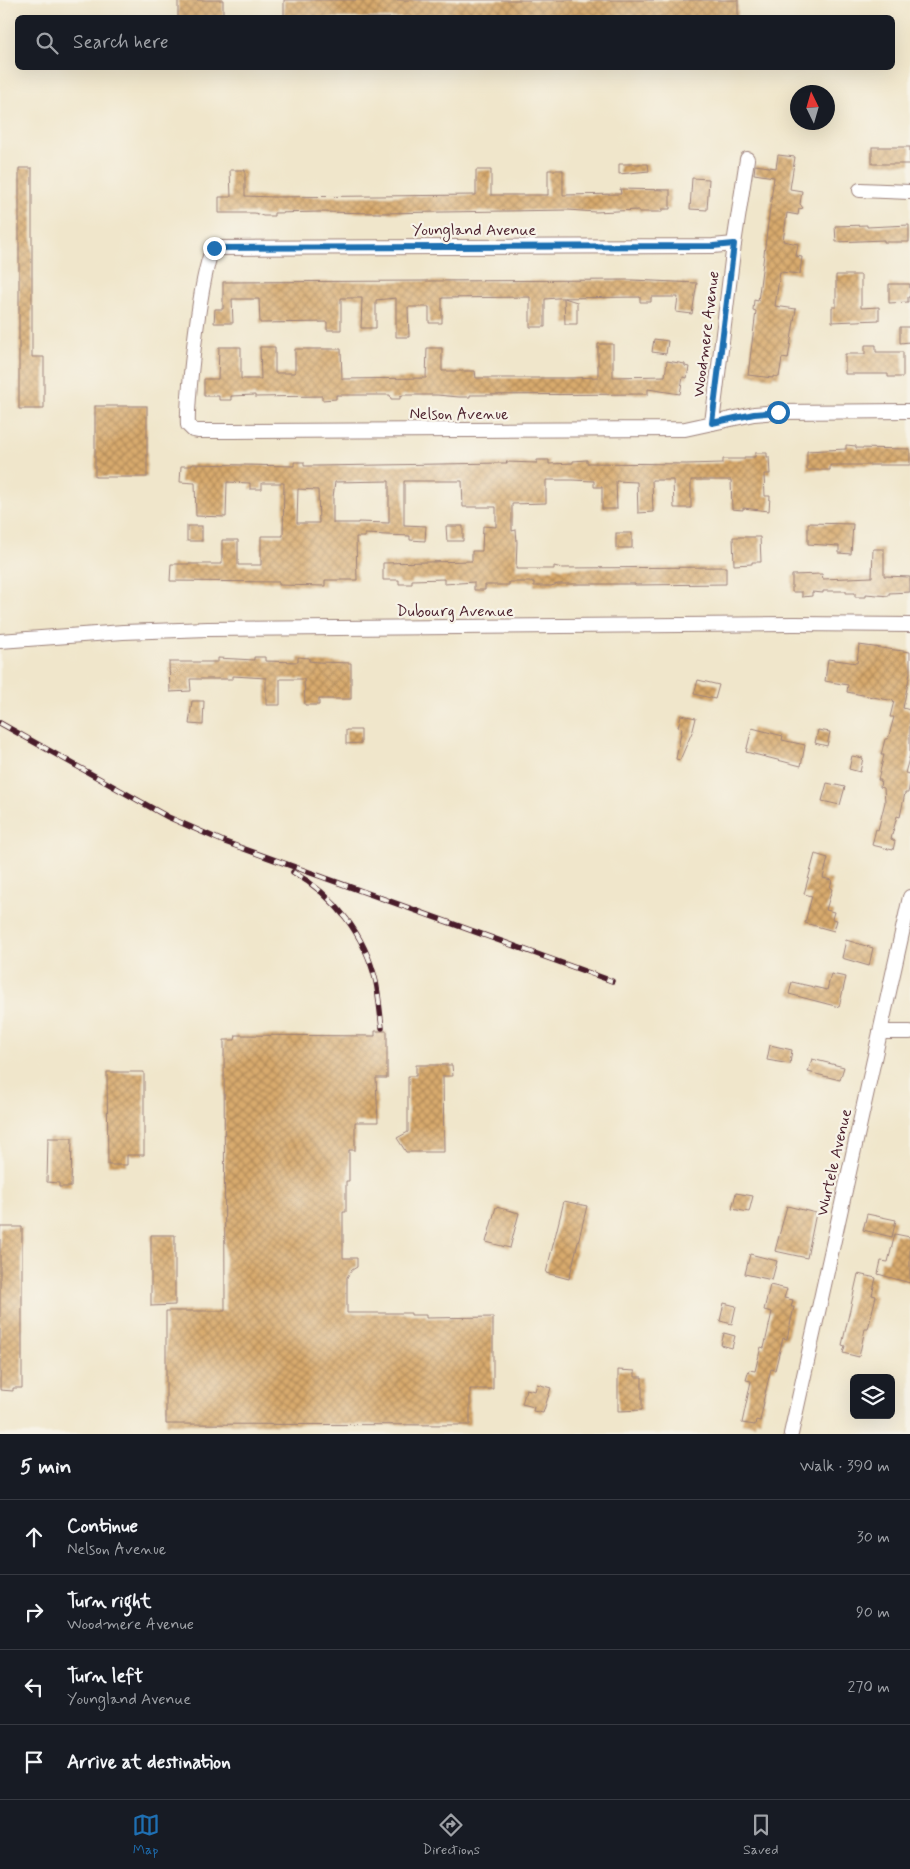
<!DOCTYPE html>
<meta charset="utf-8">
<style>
:root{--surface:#171b24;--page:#20242c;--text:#f1f3f6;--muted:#9ea1a6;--line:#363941;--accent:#1f6fb2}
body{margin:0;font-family:Mynerve,sans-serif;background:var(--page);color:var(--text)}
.controls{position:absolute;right:15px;bottom:15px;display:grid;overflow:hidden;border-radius:8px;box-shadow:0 5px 20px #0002}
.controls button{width:45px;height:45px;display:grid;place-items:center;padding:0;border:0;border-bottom:1px solid var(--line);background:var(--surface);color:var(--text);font:25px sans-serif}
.compass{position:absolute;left:790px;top:85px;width:45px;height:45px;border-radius:50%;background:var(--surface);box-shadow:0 5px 20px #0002;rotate:355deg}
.stop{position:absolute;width:15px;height:15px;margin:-11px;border:4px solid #1f6fb2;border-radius:50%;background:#fff}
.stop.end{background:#1f6fb2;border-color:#fff;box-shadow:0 1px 5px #0008}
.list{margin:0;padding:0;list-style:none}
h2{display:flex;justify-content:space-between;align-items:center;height:65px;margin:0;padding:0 20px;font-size:21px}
h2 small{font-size:16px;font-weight:400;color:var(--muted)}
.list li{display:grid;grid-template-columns:32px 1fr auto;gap:15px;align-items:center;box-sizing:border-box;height:75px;padding:0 20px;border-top:1px solid var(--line)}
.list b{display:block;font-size:19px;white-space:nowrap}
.list p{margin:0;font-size:16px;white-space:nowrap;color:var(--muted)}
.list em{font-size:16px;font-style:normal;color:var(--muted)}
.icon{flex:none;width:28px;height:28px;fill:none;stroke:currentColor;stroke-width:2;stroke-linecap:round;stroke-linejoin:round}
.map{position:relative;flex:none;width:910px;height:1434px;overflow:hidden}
.search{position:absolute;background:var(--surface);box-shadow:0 5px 20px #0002;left:15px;right:15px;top:15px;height:55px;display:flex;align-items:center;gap:12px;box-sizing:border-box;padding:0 18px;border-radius:8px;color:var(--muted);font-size:19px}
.sheet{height:365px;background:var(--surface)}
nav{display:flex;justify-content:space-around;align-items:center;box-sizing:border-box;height:70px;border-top:1px solid var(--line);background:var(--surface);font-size:14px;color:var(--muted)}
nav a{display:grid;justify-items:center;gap:2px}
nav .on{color:var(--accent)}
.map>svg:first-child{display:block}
</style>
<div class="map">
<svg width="910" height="1434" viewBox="0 0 910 1434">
<defs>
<pattern id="building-cross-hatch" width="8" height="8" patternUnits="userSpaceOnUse" patternTransform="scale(1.25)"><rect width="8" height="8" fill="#d8aa6d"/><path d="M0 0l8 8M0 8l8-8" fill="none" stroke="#b18a5a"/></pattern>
</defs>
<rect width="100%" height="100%" fill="#f7f3e8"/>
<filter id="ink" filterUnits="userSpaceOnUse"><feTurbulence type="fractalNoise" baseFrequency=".02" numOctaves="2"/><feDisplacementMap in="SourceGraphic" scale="10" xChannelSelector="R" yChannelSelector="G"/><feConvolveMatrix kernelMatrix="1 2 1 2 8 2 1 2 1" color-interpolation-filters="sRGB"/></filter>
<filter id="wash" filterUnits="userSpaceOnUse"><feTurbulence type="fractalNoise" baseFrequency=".0096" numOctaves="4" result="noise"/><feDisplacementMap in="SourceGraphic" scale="20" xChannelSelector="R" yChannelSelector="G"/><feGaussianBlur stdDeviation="1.12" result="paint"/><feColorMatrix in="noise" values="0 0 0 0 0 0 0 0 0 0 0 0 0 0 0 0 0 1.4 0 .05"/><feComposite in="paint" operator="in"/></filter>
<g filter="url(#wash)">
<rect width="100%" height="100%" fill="#f0e6cb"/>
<g id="blocks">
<g fill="url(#building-cross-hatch)" fill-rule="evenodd">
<rect x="178" y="0" width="45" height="18"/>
<rect x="284" y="0" width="454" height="18"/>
<rect x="872" y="147" width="38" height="17"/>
<polygon points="778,155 795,157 790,189 802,191 800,204 803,208 799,209 798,215 787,213 783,241 798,244 796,256 802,257 800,274 780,272 775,306 796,309 788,359 782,358 779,377 773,376 773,378 748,375 756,311 753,310 754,300 758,301 774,177 754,174 755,165 776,168"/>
<polygon points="619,164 648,164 649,171 619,174"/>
<polygon points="19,168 32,168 32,357 44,357 44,409 19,409"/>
<polygon points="230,170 245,170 245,196 274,197 476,195 476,170 491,170 491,195 548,195 548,170 563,170 563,195 621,194 620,189 670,190 670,209 662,209 662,212 639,212 639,210 595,212 568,210 380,213 320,212 274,213 274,216 263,216 255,213 219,213 219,197 231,197"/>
<polygon points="692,178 709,179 707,210 690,209"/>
<polygon points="867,225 867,227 909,225 909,242 884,242 884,240 836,242 835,226"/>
<polygon points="836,275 861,275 861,308 879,307 879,320 832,322 832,307 836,307"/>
<polygon points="632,280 697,283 692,314 676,312 678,297 651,297 651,302 640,302 640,297 557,298 545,299 545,327 530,327 530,297 442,298 442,323 429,323 429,307 408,307 409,337 396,337 396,298 376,300 376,328 361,328 362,298 341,298 341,330 327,330 327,322 260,323 259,299 232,299 233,323 214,323 215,309 223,309 223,282"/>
<polygon points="889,284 910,284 910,297 908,297 908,302 889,303"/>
<polygon points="564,298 577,302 577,324 565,324"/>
<polygon points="900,327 910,327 910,342 900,343"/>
<polygon points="654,339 668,341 666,354 652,352"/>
<polygon points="598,344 613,344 613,377 665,376 667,361 685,364 685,366 689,367 687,378 683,377 680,394 648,389 648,394 470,395 470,397 459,397 437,395 403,395 400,396 400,399 391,399 390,395 336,395 336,399 322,400 322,396 255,397 255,395 231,396 231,400 219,400 219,396 204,396 204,379 218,379 219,347 241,347 241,379 261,379 260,347 275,347 275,373 295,373 295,349 341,349 342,379 426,378 427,348 442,348 442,371 475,371 476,378 572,378 598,377"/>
<polygon points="865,345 876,345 876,352 903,352 903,377 888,377 888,374 845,374 845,354 865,354"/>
<rect x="95" y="406" width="52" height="71"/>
<polygon points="846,445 856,446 856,448 910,449 910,465 830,465 830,470 807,470 807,451 846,449"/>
<path d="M755 453H767V457H769L770 474H764L765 496H770L769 511 743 508V510L732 509 731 480H691V508H674L673 480H652L653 512 638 513 637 482 616 481 617 509H602V487H594V481L572 480H546V503L512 504V531L516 530 517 542 516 569H554V566L562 568 726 567V584L635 585V584H558L551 586H534V582H509V585H485V590H474V582L444 584V579L412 580V584H399V580H383V563L472 561V551H482L483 526 496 527V507H463L462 481H404V525L426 526 425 541 410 540V536L365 534V537H356L357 580H325V586L279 585V582L170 581 171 564H222V540H238V565H261V536H283L284 483H262V489H250V483L227 482 226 517 196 516 195 483 180 482 181 466H192V464L294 466V462H304V466H319L501 463H507L506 462 537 463V460H549V464L573 463V461L587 460V463L686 464 723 463V459H745V457H755ZM389 481V523L358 522V523H333V497L335 482ZM298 489 318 490 319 523H297Z"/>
<polygon points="808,523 853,524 851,554 839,553 839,546 808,544"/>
<rect x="187" y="526" width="15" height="15"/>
<polygon points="446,526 463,526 463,541 447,541"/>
<rect x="616" y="533" width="16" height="15"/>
<polygon points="733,537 760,537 761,562 752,562 752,564 734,565"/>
<polygon points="873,549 884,549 884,576 910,577 910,592 889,593 889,596 866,594 866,597 855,597 855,593 846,593 846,591 823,591 823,593 812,592 812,596 802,597 802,592 792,592 792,575 822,574 823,579 872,577"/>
<polygon points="859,645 910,652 910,673 903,708 910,710 910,755 905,773 910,774 910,783 908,793 905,793 900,817 897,816 891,839 895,841 893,850 872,845 876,829 878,830 885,802 884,788 880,787 881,780 878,780 884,755 881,755 885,739 888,739 894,717 890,717 894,701 847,692 848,685 825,681 828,659 857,663"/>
<polygon points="254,657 265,657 265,661 298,662 298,657 309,658 309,661 318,662 351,663 351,699 319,699 319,705 305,705 304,679 280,679 280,705 266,705 266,678 233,676 233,679 190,679 191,691 170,692 169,662 218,662 218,658 254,660"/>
<polygon points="698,680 719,685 715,699 694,694"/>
<polygon points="192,701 204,701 203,725 189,724"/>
<polygon points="681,715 696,718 693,730 680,760 676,759 682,728 678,727"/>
<polygon points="752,728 783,736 782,740 805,745 801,766 746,752"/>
<polygon points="346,730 361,730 361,743 346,744"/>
<polygon points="818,730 830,732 827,746 815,743"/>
<polygon points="852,756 863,758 860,772 849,769"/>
<polygon points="827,783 845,787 840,805 822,801"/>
<polygon points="815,854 828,858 823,878 832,880 830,888 832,889 826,910 834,912 832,919 837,920 834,931 805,923 812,896 804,894"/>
<polygon points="846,940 873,948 869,966 842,958"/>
<polygon points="831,974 846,977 839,1007 789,994 792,982 827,990"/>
<polygon points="375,1031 387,1031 387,1078 376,1078 378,1122 355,1122 355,1150 349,1150 349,1181 346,1181 346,1212 343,1212 343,1258 357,1258 357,1267 352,1270 347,1277 347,1313 411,1313 411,1315 426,1315 426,1318 493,1317 493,1389 470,1389 470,1425 166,1424 166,1311 225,1311 224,1040 235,1040 236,1035 375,1036"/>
<polygon points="770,1045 792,1050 790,1064 767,1060"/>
<polygon points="812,1059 844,1067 840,1080 808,1072"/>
<polygon points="416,1065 452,1065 453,1076 443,1076 444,1152 406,1152 397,1138 408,1132 408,1076 416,1076"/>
<polygon points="107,1072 144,1072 144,1155 127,1155 127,1165 108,1165"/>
<polygon points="48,1138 72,1138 71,1187 59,1187 59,1183 47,1182"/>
<polygon points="736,1193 753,1196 749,1212 732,1209"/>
<polygon points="564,1201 587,1206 569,1279 546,1273"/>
<polygon points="787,1206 816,1213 807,1258 775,1251"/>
<polygon points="496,1207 519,1213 510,1248 486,1242"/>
<polygon points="867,1214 896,1220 892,1237 863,1230"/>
<polygon points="0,1227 22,1227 22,1388 13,1388 13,1391 0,1390"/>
<polygon points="895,1234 910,1237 910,1283 878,1274 881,1261 888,1262"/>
<polygon points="151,1235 175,1235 175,1305 151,1306"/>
<polygon points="750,1254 777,1261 772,1280 745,1274"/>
<polygon points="858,1274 876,1278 872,1295 876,1296 868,1329 865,1329 859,1357 843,1353 845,1346 842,1345"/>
<polygon points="770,1285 787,1289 784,1298 793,1300 791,1307 794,1307 787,1339 783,1338 775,1370 771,1369 763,1402 764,1402 760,1421 756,1420 755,1425 742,1423 751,1381 746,1380 749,1370 755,1371 761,1347 764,1348 772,1312 764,1310"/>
<polygon points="724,1303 736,1306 732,1324 720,1321"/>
<polygon points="724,1333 735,1336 732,1348 721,1345"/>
<polygon points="618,1370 635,1371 635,1377 642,1377 642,1410 618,1411"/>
<polygon points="537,1384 551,1388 543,1413 533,1411 534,1407 522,1404 526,1389 535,1391"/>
</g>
</g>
</g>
<g filter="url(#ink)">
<use href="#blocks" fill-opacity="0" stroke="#9d827b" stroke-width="1"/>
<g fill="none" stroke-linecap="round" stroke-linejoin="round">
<defs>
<g id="street">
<polyline points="860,190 910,192"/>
<path d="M734 244 713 246 214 248C202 259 186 403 188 425L193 430 198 431H233L685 429 754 414 778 412 910 411"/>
<polyline points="712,423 734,244 747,159"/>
<polyline points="0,641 123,632 208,629 795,624 910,625"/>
<polyline points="880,1032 910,1032"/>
<polyline points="791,1434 910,897"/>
</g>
</defs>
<use href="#street" stroke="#9d827b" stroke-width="16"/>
<use href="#street" stroke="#fff" stroke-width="14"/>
<defs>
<g id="rail">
<polyline points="0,723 168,817 225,842 612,981"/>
<path d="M293 872C335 896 365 935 376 982 379 997 380 1013 382 1028"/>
</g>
</defs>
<use href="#rail" stroke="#4a1f2b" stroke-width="5.5"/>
<use href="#rail" stroke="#f7f3e8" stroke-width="4" stroke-dasharray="11" stroke-linecap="butt"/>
</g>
</g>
<g fill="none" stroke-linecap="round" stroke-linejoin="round" filter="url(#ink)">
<polyline stroke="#1f6fb2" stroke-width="6" points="214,248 713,246 734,244 712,423 754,414 778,412"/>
</g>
<g text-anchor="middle" stroke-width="4.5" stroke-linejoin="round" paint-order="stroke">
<g font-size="16" fill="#4a1f2b" stroke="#f7f3e8">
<text x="474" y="235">Youngland Avenue</text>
<text transform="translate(705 334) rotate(-83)" y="6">Woodmere Avenue</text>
<text x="459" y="419">Nelson Avenue</text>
<text x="455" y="616">Dubourg Avenue</text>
<text transform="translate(833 1162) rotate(-77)" y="6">Wurtele Avenue</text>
</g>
</g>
</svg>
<div class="controls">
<button><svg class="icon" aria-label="layers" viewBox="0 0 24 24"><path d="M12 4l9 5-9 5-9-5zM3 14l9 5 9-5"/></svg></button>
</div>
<svg class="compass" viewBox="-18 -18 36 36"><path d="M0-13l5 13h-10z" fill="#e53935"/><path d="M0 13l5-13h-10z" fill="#9ea1a6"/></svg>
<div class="stop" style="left:778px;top:412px"></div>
<div class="stop end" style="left:214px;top:248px"></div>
<div class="search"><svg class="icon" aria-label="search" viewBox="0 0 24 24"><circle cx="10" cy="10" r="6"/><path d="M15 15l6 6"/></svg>Search here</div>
</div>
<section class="sheet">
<h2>5 min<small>Walk · 390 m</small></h2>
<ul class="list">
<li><svg class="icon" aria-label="ahead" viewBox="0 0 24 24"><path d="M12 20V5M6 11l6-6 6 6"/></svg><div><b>Continue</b><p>Nelson Avenue</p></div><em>30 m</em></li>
<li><svg class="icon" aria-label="right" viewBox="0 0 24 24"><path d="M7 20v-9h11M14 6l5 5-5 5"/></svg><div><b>Turn right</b><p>Woodmere Avenue</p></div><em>90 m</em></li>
<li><svg class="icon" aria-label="left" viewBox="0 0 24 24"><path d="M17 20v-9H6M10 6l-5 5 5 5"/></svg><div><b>Turn left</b><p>Youngland Avenue</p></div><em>270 m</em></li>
<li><svg class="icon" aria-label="arrive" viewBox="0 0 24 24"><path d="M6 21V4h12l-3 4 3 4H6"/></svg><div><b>Arrive at destination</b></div></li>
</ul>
</section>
<nav>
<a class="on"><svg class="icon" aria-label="map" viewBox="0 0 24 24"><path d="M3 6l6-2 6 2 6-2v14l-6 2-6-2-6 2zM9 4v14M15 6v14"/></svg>Map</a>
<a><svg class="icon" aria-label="directions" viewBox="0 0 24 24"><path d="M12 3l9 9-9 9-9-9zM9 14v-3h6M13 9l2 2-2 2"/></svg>Directions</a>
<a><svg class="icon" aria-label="saved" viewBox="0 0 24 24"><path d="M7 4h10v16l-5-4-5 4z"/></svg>Saved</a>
</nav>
